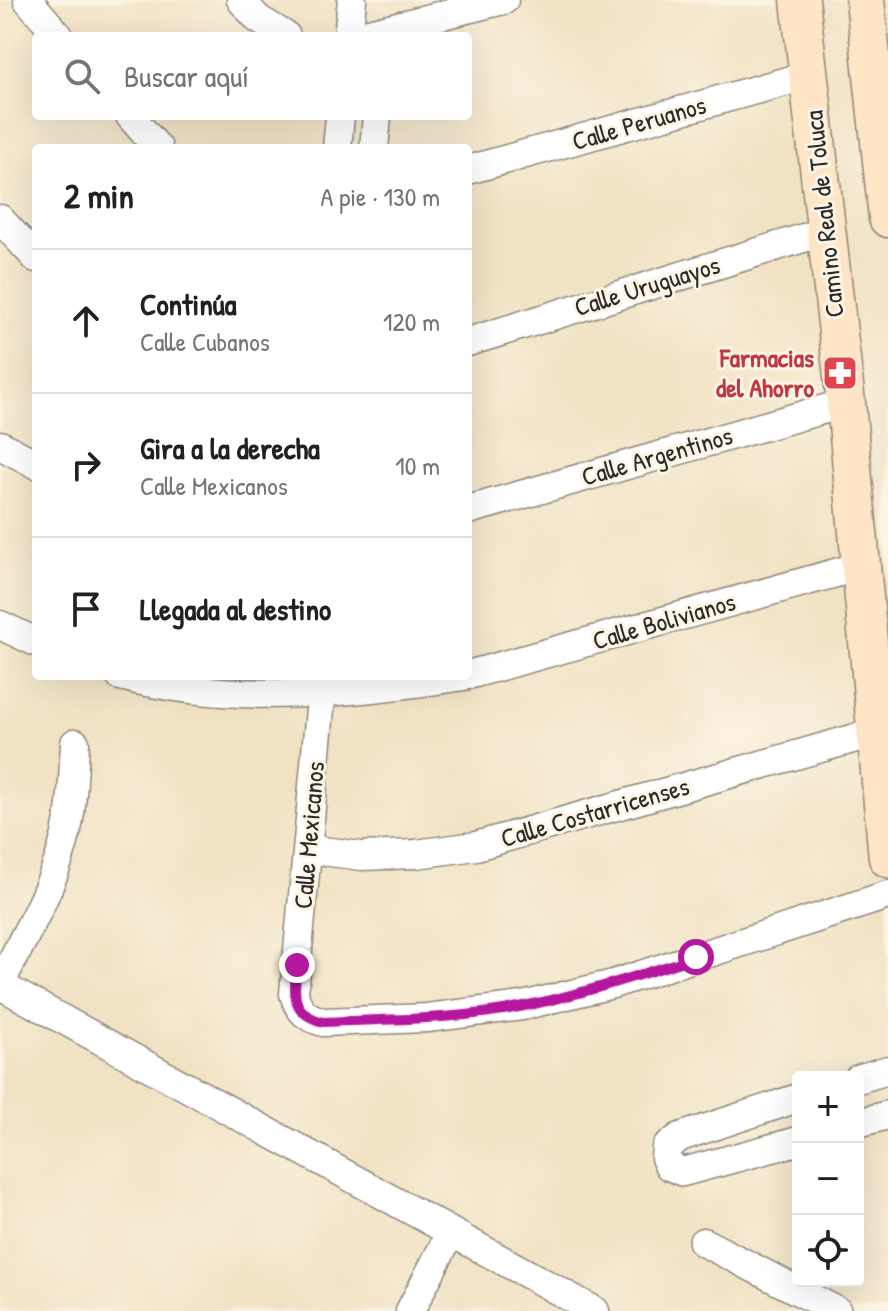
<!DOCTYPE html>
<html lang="es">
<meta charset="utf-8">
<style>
:root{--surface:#fff;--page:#f2f2f2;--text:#202124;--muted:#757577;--line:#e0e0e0}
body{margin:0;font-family:"Patrick Hand",sans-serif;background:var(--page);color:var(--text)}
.controls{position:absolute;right:24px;bottom:24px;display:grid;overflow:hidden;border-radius:8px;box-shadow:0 8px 32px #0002}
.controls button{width:72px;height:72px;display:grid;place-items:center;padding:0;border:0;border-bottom:2px solid var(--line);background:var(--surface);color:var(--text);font:40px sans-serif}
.stop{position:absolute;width:24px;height:24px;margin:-18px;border:6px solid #b5179e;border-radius:50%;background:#fff}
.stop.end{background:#b5179e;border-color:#fff;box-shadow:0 2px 8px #0008}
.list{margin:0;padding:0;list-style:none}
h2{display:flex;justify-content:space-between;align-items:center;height:104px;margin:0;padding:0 32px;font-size:34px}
h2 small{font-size:26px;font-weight:400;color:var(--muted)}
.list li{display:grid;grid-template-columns:52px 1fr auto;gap:24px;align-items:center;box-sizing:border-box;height:144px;padding:0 32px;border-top:2px solid var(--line)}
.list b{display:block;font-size:30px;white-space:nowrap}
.list p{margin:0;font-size:26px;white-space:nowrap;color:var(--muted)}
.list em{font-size:26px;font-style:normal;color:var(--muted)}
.icon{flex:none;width:44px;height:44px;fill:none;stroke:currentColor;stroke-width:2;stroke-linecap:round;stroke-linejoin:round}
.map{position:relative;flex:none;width:888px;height:1311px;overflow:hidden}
.search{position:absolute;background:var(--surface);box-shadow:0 8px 32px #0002;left:32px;top:32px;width:440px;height:88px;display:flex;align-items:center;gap:20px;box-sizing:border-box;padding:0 28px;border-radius:8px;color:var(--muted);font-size:30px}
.panel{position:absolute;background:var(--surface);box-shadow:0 8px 32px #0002;left:32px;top:144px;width:440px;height:536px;border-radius:8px}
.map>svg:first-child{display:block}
</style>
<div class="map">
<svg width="888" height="1311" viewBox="0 0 888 1311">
<rect width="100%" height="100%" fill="#fcf5e5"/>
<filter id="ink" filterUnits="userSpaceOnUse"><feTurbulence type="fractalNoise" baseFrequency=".0125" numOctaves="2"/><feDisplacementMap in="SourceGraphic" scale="16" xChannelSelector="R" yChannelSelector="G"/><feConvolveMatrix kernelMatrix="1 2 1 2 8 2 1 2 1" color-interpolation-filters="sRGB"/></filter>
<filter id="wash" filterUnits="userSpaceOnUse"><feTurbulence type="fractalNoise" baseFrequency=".006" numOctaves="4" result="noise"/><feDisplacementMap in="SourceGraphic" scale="32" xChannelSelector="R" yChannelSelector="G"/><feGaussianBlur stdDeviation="1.8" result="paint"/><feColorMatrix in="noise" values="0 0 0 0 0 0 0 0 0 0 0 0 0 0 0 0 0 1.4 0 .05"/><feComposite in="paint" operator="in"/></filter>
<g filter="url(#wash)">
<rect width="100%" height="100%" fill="#f1e2c4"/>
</g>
<g filter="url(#ink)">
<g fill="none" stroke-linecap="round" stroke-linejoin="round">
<defs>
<g id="minor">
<polyline points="28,0 59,36"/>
<polyline points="241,0 258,19 286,36"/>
<polyline points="348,36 352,0"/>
<polyline points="356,36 504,0"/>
<polyline points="130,116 158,148"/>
<polyline points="337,148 340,116"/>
<polyline points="374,148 377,116"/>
<polyline points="468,170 809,75"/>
<polyline points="0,219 36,258"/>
<polyline points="468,342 826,231"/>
<polyline points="0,445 36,464"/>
<polyline points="468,510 846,403"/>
<polyline points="0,625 36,642"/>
<polyline points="468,675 861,566"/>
<path d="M120 676C234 705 349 694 464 676"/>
<path d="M323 676 294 994C299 1011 306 1017 323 1022L427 1018 522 1006 613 984 888 895"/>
<polyline points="308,849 361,856 416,854 476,846 877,732"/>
<path d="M0 984C23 938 51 892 64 842 73 810 73 776 75 743"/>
<polyline points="0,985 595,1311"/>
<polyline points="858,1079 888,1070"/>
<polyline points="798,1098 680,1137 666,1148 665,1158 669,1166 683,1172 798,1141"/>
<polyline points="858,1123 888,1115"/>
<polyline points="703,1242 837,1311"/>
<polyline points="410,1311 450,1234"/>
</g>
<g id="secondary">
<polyline points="800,0 846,403 888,858"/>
<polyline points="865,0 888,218"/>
</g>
</defs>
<use href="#minor" stroke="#8e8678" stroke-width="31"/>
<use href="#secondary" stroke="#8e8678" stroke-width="41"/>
<use href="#minor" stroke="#fff" stroke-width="28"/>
<use href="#secondary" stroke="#fde5c5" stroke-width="38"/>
</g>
</g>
<g fill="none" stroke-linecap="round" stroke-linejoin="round" filter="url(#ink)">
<path stroke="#b5179e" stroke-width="10" d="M297 965C294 994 290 1013 323 1022 389 1019 459 1020 524 1006 583 994 639 975 696 957"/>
</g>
<defs>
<symbol id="pharmacy-square" viewBox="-11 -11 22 22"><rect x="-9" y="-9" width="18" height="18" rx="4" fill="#e0444e" stroke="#fcf5e5"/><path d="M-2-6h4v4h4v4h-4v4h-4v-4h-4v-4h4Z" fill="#fff"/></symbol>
</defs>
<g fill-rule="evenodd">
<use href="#pharmacy-square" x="820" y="353" width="40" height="40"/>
</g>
<g text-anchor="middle" stroke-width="6" stroke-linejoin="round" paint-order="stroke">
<g font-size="26" fill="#2b2b2b" stroke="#fcf5e5">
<text transform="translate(639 123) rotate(-16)" y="9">Calle Peruanos</text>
<text transform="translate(824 214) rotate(-96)" y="9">Camino Real de Toluca</text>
<text transform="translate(647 286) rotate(-17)" y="9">Calle Uruguayos</text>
<text transform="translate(657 456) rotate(-16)" y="9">Calle Argentinos</text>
<text transform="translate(664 621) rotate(-16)" y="9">Calle Bolivianos</text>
<text transform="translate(595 812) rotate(-16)" y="9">Calle Costarricenses</text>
<text transform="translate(309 835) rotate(-85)" y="9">Calle Mexicanos</text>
</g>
<g font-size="26" font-weight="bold" fill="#be3a42" stroke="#fcf5e5" text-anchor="end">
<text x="814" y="367">Farmacias<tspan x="814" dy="30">del Ahorro</tspan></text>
</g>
</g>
</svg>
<div class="controls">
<button>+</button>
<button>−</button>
<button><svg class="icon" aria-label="locate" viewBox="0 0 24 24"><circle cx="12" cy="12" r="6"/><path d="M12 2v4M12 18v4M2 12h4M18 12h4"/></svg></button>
</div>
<div class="stop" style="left:696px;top:957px"></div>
<div class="stop end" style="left:297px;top:965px"></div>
<div class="search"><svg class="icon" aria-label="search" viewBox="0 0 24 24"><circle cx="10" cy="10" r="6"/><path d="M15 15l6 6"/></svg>Buscar aquí</div>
<section class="panel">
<h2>2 min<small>A pie · 130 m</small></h2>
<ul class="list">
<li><svg class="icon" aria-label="ahead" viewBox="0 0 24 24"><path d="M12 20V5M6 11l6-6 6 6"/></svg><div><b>Continúa</b><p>Calle Cubanos</p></div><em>120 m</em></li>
<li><svg class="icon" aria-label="right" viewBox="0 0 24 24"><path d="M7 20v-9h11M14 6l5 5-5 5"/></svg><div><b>Gira a la derecha</b><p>Calle Mexicanos</p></div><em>10 m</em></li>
<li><svg class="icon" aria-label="arrive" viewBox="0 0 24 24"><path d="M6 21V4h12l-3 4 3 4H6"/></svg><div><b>Llegada al destino</b></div></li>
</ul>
</section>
</div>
